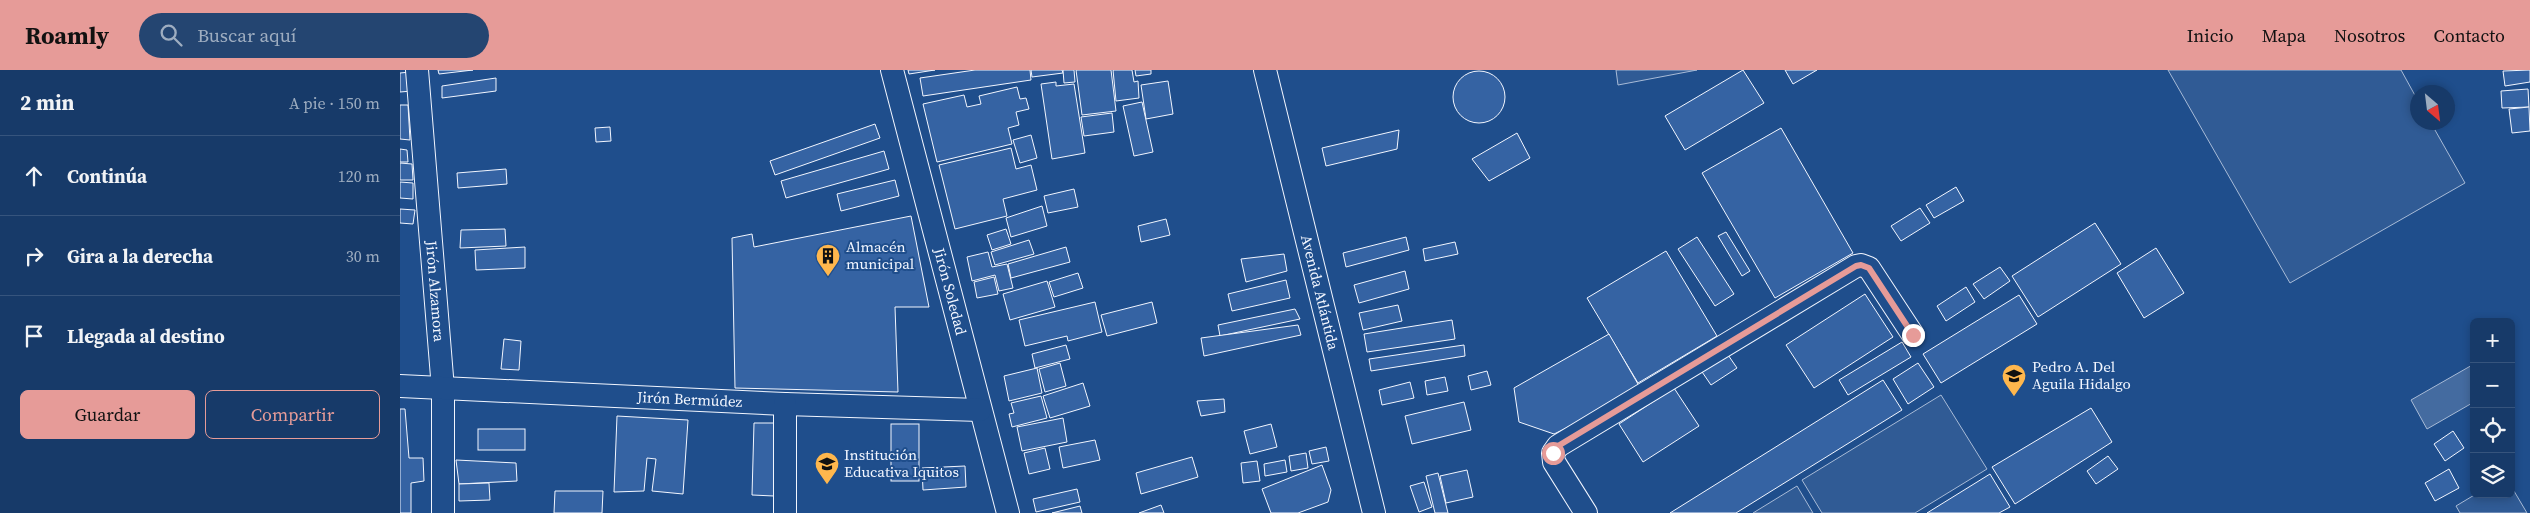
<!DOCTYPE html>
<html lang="es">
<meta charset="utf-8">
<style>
:root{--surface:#173a69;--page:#244571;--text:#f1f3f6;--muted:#9eadc0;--line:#36547d;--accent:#e69b98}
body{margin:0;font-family:"Source Serif 4",serif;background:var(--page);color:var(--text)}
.controls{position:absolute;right:15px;bottom:15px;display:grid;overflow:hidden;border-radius:8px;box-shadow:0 2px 8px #0003}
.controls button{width:45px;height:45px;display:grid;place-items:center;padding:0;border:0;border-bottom:1px solid var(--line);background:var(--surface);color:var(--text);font:25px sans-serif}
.compass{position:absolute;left:2010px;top:15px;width:45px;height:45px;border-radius:50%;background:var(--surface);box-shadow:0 2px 8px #0003;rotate:152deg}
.stop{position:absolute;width:15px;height:15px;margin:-11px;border:4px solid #e69b98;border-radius:50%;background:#fff}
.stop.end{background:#e69b98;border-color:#fff;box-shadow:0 1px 5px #0008}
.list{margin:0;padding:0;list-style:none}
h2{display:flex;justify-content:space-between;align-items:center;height:65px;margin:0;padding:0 20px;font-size:21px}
h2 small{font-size:16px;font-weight:400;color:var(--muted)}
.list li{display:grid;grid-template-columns:32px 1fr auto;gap:15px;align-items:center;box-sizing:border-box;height:80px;padding:0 20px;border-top:1px solid var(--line)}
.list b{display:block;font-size:19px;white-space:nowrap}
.list em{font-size:16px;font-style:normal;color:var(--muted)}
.actions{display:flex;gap:10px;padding:15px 20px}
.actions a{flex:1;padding:11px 0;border:1px solid var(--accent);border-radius:8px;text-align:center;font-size:18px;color:var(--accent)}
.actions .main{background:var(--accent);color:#111}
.icon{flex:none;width:28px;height:28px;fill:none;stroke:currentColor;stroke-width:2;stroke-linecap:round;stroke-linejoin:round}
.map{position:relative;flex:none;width:2130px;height:443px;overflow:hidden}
header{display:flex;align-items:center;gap:30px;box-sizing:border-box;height:70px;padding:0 25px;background:var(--accent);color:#111}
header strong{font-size:24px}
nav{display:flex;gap:28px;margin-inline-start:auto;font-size:18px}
.search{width:350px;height:45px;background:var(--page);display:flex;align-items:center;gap:12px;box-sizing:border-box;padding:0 18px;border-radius:28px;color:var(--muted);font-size:19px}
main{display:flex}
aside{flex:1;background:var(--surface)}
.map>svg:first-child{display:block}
</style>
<header>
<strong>Roamly</strong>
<div class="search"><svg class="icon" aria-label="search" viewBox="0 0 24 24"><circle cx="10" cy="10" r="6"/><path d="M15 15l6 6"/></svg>Buscar aquí</div>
<nav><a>Inicio</a><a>Mapa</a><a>Nosotros</a><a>Contacto</a></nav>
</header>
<main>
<aside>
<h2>2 min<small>A pie · 150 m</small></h2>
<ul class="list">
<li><svg class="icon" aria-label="ahead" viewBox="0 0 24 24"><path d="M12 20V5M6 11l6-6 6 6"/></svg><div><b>Continúa</b></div><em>120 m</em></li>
<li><svg class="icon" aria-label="right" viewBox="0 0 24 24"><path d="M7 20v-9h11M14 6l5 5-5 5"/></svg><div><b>Gira a la derecha</b></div><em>30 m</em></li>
<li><svg class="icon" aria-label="arrive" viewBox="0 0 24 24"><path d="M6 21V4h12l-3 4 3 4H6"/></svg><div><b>Llegada al destino</b></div></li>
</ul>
<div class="actions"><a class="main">Guardar</a><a>Compartir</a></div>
</aside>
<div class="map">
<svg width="2130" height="443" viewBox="0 0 2130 443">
<rect width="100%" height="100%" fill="#1f4e8c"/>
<g fill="#305b95" stroke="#a8bbd7">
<polygon points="1216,0 1297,0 1218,15"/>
<polygon points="1768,0 2001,0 2017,29 2018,52 2031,53 2065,113 1890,213"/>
<polygon points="1541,325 1587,399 1515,443 1422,443 1402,410"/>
<polygon points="1397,416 1413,443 1353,443"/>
<polygon points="2111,416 2127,443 2060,443 2056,436 2076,424 2111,424"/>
</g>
<polygon fill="#446ba0" stroke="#a8bbd7" points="2074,294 2074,332 2027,359 2011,330"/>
<g fill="#3563a3" stroke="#f2f6ff">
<polygon points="38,0 73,0 39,4"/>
<polygon points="508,0 535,0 509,4"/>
<polygon points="575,0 630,0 631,10 523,26 520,8"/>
<polygon points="631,0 662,0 663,3 632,7"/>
<polygon points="663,0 674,0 675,12 664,13"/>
<polygon points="676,0 711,0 716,41 682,45"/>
<polygon points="713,0 732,0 734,12 738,11 739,28 716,31"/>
<polygon points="735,0 751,0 751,4 736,6"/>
<polygon points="1343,0 1364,33 1285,80 1265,46"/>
<polygon points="1385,0 1417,0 1393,14"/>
<polygon points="2130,0 2130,12 2105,16 2103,1"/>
<circle cx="1079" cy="27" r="26"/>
<polygon points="10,2 12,21 0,22 0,3"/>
<polygon points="96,8 96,21 42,28 42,16"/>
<polygon points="768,11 773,44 746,49 741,15"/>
<polygon points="656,12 656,16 674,14 685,83 652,89 641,14"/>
<polygon points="617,17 620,29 626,28 629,39 616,42 619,55 608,58 612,74 537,92 523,34 564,25 567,37 581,34 579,26"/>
<polygon points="2128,19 2129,37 2102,38 2101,21"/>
<polygon points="742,32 753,82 734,86 723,36"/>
<polygon points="0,35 8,35 10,70 0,69"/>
<polygon points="2129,37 2130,61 2112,63 2109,39"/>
<polygon points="712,43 714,62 684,66 681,47"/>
<polygon points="475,54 480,68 375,105 370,91"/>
<polygon points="210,57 211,71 196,72 195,58"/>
<polygon points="1381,58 1453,183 1375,228 1302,103"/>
<polygon points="999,60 997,79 926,96 922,78"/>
<polygon points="1117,63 1130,88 1089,111 1072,89"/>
<polygon points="631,65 637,88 620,93 613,70"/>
<polygon points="611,78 616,99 631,95 637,120 603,129 607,146 555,159 539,95"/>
<polygon points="0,79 7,80 8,92 0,92"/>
<polygon points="484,81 489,99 386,128 381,111"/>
<polygon points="0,93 12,94 13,110 0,110"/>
<polygon points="106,99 107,114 58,118 57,103"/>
<polygon points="495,110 499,126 441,141 437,124"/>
<polygon points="0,112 13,113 13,129 0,128"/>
<polygon points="1556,117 1564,131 1534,148 1526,135"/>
<polygon points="674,119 678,137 648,143 644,126"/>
<polygon points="642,136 647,156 611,167 606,148"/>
<polygon points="1520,138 1530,153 1501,171 1491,156"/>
<polygon points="0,139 15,140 13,154 0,153"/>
<polygon points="511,146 529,237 495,237 498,322 335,318 332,168 352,164 354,177"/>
<polygon points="766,149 770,165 741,172 738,156"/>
<polygon points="1695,153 1721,194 1638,247 1612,206"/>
<polygon points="105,159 106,176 60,178 61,160"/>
<polygon points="606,159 611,174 592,180 587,165"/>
<polygon points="1326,162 1350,201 1342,206 1318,166"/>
<polygon points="1006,167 1009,180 946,197 943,183"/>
<polygon points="1297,167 1334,224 1315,236 1278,179"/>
<polygon points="629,170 634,184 595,195 591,182"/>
<polygon points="1055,172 1058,184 1025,191 1023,179"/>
<polygon points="125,177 125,198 76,200 75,180"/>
<polygon points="666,177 670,192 611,208 608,194"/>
<polygon points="1756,178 1784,223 1744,248 1717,203"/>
<polygon points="1266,181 1317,266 1238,313 1187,228"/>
<polygon points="588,182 592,197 607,194 613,218 599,221 595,205 572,211 567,187"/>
<polygon points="884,184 887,201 846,212 841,189"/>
<polygon points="1600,197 1610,211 1584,229 1573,214"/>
<polygon points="1005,201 1009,219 959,233 954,215"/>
<polygon points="678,203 683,218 654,227 649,212"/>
<polygon points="594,207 598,224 577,228 574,212"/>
<polygon points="886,210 890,228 832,241 828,224"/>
<polygon points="647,211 655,237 610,250 603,224"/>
<polygon points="1566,217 1575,232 1546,251 1537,236"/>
<polygon points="1465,224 1493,267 1414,318 1386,275"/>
<polygon points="1619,225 1637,254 1541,313 1523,284"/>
<polygon points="695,232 702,262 668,271 667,266 625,276 619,250"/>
<polygon points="752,232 757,253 707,266 701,245"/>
<polygon points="998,235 1002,251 963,260 959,243"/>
<polygon points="895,239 900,249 820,266 818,255"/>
<polygon points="1052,250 1055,269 967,282 964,264"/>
<polygon points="898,255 901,265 804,286 801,268"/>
<polygon points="1209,264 1242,321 1154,364 1119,352 1114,318"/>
<polygon points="104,269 121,271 119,300 101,299"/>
<polygon points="1502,272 1511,287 1448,325 1439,310"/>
<polygon points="666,275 670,289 635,298 632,284"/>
<polygon points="1064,275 1065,286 971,301 969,289"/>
<polygon points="1324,279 1337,298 1311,315 1298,296"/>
<polygon points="660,293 666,316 645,322 639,299"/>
<polygon points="1518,293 1534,317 1508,334 1493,309"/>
<polygon points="637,298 642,323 609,331 604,306"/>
<polygon points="1087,301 1091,315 1071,320 1068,306"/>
<polygon points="1045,307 1048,321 1027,325 1025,311"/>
<polygon points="1483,310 1502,340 1336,443 1270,443"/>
<polygon points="1010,312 1014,328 982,335 979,320"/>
<polygon points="683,313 690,336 650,348 643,326"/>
<polygon points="1274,318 1299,356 1243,392 1219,354"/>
<polygon points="641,326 647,348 612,357 609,344 614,343 611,333"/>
<polygon points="824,329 825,342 801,346 797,331"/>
<polygon points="1064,332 1071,360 1012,374 1005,346"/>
<polygon points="1691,338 1712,372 1615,434 1592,397"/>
<polygon points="0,339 5,339 9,388 23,388 24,411 11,413 11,443 0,443"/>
<polygon points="217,346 288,350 283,424 252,421 256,389 247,388 244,421 214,422"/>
<polygon points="663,348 667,372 622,381 617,357"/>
<polygon points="354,353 375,353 374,426 352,425"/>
<rect x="491" y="354" width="28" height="57"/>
<polygon points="871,354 877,377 850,384 844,361"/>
<rect x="78" y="359" width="47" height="21"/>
<polygon points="2053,361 2064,378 2045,391 2034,374"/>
<polygon points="695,370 700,390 663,398 659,377"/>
<polygon points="926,377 929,391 912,394 909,381"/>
<polygon points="645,378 650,399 629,404 624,383"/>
<polygon points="906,383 908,398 891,401 889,386"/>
<polygon points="1708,386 1718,399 1696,414 1687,401"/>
<polygon points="792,387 798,407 741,424 736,403"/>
<polygon points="56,390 116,393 117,411 59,414"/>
<polygon points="885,390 887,402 865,406 864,394"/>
<polygon points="857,391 860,411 843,413 841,393"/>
<polygon points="922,395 931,420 928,432 898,443 871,443 862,419"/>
<polygon points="565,396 566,417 523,420 522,398"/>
<polygon points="2049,399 2059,418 2035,431 2025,413"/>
<polygon points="1067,400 1073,427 1046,433 1040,406"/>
<polygon points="1038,403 1048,443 1035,443 1026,406"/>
<polygon points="1590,404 1610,437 1599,443 1527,443"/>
<polygon points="1024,412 1032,437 1019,442 1010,416"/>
<polygon points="89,413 90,430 59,431 59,414"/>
<polygon points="677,419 680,432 636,442 633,429"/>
<polygon points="155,421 203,421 202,443 154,443"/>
<polygon points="761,435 764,443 739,443"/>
<polygon points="680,436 682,443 652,443"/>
</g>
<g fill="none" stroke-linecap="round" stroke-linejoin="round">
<defs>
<g id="minor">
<path id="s1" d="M17 0 43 319V443"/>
<path id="s2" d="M492 0 608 443"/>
<path id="s3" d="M865 0 974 443"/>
<path id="s4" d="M0 316 385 334 580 340"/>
<polyline points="385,334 385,443"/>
<polyline points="1186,443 1154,392 1153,383 1158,376 1456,196 1461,195 1469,198 1513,265"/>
</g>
</defs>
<use href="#minor" stroke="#f2f6ff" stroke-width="24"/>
<use href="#minor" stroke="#1f4e8c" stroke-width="22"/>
</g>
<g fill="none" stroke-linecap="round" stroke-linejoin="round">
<polyline stroke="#e69b98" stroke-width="6" points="1153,383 1158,376 1456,196 1461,195 1469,198 1513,265"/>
</g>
<defs>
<symbol id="building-pin" viewBox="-11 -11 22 30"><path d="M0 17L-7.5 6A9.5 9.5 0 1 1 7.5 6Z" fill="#ffb74d" stroke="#1f4e8c"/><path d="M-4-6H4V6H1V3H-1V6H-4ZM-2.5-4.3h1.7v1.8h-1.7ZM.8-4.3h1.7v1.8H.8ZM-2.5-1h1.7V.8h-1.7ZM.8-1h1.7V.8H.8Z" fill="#111"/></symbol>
<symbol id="school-pin" viewBox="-11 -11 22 30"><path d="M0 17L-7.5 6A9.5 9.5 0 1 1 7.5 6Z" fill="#ffb74d" stroke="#1f4e8c"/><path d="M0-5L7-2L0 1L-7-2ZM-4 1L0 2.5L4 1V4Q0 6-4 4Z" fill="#111"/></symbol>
</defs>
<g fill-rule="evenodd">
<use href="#building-pin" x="414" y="172" width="28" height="38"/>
<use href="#school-pin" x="1600" y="292" width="28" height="38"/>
<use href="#school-pin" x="413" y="380" width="28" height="38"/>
</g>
<g text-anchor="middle" stroke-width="4" stroke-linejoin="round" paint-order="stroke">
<g font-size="15" fill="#f2f6ff" stroke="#1f4e8c" text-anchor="start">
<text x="446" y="182">Almacén<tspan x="446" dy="17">municipal</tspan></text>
<text x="1632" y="302">Pedro A. Del<tspan x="1632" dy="17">Aguila Hidalgo</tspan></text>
<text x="444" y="390">Institución<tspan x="444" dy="17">Educativa Iquitos</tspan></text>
</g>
<g font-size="15" fill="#f2f6ff" stroke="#1f4e8c">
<text dy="5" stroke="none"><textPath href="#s1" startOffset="222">Jirón Alzamora</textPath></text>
<text dy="5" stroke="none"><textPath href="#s2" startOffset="229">Jirón Soledad</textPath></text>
<text dy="5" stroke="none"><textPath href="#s3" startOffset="229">Avenida Atlántida</textPath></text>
<text dy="5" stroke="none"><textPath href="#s4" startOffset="290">Jirón Bermúdez</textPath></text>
</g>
</g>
</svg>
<div class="controls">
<button>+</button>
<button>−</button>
<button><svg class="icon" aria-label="locate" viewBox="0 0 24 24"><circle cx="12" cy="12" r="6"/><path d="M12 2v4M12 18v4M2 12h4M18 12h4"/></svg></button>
<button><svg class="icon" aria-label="layers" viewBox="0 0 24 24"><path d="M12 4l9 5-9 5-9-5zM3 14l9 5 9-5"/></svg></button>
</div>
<svg class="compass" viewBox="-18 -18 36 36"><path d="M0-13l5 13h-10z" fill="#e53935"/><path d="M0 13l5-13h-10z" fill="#9eadc0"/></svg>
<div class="stop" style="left:1153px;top:383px"></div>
<div class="stop end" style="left:1513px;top:265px"></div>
</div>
</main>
